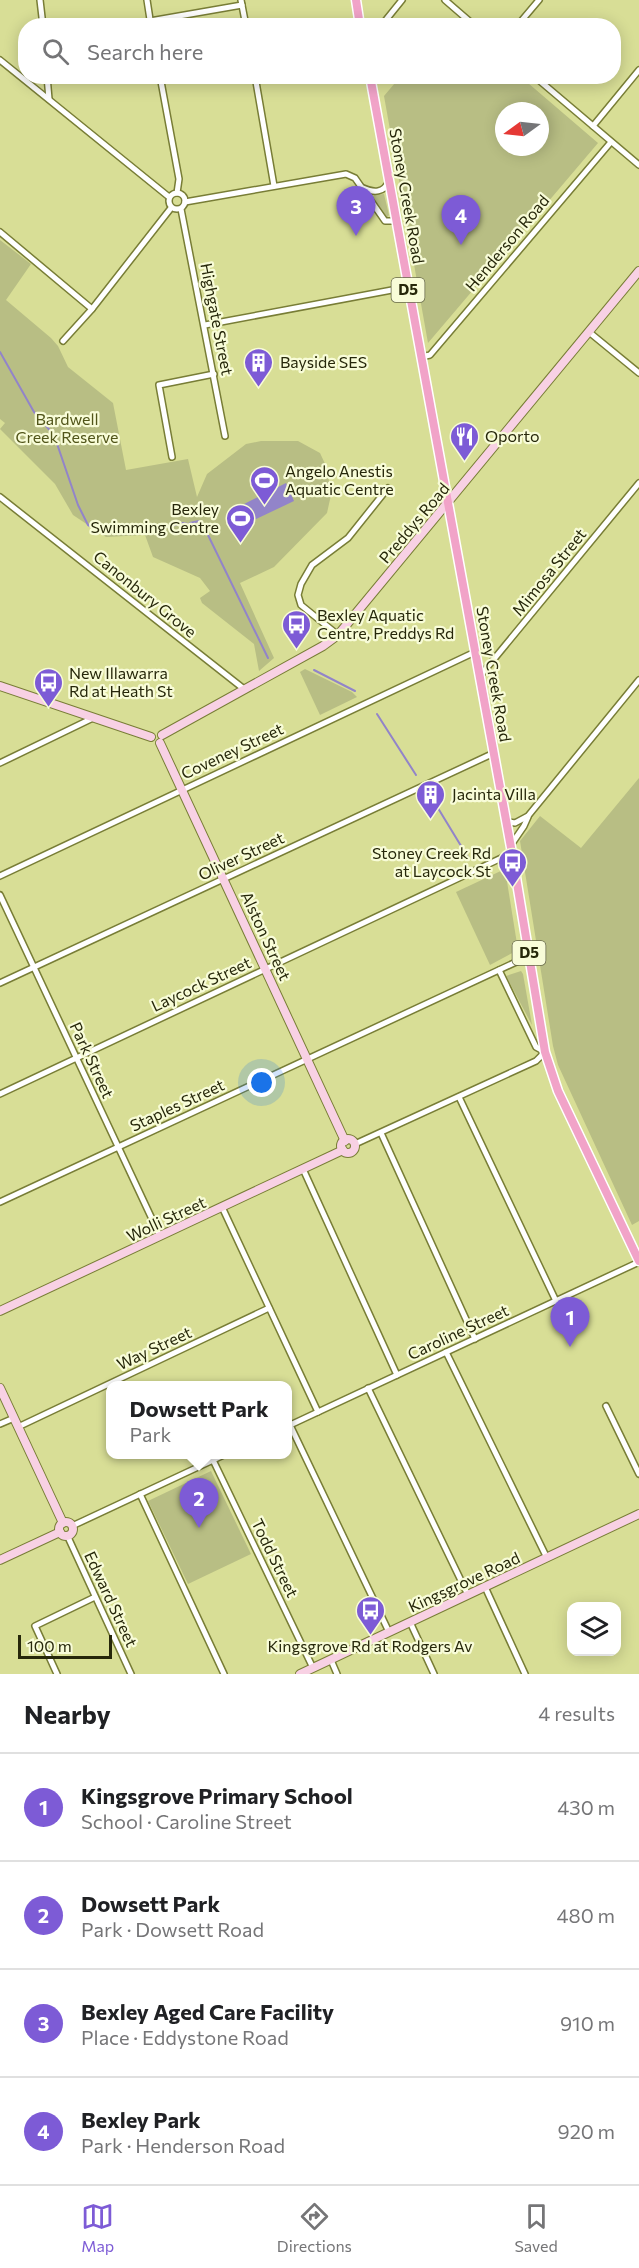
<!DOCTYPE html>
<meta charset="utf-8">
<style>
:root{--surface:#fff;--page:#f6f6f6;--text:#202124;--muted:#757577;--line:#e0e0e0;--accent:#7d5bd6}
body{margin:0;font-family:Commissioner,sans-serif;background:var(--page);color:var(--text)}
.controls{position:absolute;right:18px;bottom:18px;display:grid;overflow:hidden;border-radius:12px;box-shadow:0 3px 15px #0003}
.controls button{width:54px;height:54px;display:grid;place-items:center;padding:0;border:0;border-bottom:2px solid var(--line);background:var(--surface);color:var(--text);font:30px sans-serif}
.compass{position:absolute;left:495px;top:102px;width:54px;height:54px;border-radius:50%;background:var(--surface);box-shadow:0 3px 15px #0003;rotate:255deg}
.scale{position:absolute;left:18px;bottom:15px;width:94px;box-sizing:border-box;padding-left:6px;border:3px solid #26270a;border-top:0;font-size:16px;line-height:21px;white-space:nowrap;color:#26270a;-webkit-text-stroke:4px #f8fcd8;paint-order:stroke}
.you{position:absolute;left:262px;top:1083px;width:21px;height:21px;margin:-15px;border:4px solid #fff;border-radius:50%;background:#1a73e8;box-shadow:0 0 0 9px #1a73e833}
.badge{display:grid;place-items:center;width:39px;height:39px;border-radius:50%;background:var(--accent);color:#fff;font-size:20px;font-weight:700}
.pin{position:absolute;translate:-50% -50px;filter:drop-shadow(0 2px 3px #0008)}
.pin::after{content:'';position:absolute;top:32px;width:21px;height:18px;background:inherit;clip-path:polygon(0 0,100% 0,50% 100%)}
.popup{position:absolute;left:106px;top:1381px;width:186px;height:78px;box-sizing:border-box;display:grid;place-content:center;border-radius:12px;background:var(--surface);filter:drop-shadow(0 2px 4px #0005);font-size:20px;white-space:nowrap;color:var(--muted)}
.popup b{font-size:22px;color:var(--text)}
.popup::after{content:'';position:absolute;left:50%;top:100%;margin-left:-12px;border:12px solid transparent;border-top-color:var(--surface)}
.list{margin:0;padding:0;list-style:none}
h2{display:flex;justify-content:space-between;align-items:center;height:78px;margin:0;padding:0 24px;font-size:26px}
h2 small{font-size:20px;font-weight:400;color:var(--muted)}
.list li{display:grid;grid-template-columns:39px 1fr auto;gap:18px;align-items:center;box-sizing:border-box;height:108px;padding:0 24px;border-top:2px solid var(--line)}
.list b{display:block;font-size:22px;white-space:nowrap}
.list p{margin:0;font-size:20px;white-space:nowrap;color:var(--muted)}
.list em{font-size:20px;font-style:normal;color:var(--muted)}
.icon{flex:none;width:33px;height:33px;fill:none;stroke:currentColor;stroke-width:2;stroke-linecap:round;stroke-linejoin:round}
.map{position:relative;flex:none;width:639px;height:1674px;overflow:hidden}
.search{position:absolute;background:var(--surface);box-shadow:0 3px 15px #0003;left:18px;right:18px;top:18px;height:66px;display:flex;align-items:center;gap:15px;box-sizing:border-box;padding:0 21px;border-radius:24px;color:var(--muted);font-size:22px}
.sheet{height:510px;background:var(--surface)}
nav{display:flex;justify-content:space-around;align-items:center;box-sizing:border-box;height:84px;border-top:2px solid var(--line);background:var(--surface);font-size:16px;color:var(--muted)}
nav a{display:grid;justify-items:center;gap:3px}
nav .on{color:var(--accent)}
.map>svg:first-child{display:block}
</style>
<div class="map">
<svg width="639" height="1674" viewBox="0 0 639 1674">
<rect width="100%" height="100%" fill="#d8de96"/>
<g fill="#b8be84" fill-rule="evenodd">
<path d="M400 77H521L598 143 428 343 384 96ZM504 111H540V147H504Z"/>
<polygon points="384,194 389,215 387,218 371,199 374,195"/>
<polygon points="0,240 31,264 6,300 51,338 58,346 68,367 113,403 126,470 188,459 197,497 207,474 246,444 261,441 298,441 320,453 327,468 331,495 327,513 274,567 240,583 274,658 259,671 254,644 202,603 200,598 210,591 200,578 153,557 145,535 106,537 73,515 55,484 0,429 5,423 0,419"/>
<polygon points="305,669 352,692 357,697 320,715 300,672"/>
<polygon points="639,778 639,1221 632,1225 558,1065 553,1046 520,841 540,816 581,848"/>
<polygon points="505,869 518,950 490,965 456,892"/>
<polygon points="521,971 523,974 532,1025 506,976"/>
<polygon points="211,1471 251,1554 188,1584 148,1501"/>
</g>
<polygon fill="#9284c9" points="286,483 294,501 252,521 244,504"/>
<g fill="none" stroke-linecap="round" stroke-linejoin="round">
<g stroke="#9284c9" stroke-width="2">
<polyline points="0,352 34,412 54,435 78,505 88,525 103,533 167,527 183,523 197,526 207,533 268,658"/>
<polyline points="190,523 199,521"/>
<polyline points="314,670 355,691"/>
<polyline points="377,714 416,775"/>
<polyline points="430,795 469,859"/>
</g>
<defs>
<g id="street">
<polyline points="40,0 43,26"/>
<polyline points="147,0 151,26"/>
<polyline points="241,0 246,26"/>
<polyline points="445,0 475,26"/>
<polyline points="150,21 242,5"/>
<polyline points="381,26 402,0"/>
<polyline points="517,26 539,0"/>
<polyline points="0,60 169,197"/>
<polyline points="47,76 49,99"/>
<polyline points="160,76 179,179 177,193"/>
<polyline points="255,76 274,186"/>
<polyline points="534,76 639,165"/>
<polyline points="593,126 639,70"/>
<path d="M363 188C374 193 384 193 389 181"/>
<circle cx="177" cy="201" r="8"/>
<polyline points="185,202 346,174 355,178 385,221 396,221"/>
<polyline points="181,209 225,436"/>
<polyline points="0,232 92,309"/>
<polyline points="205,325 408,287"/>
<polyline points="589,332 639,373"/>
<polyline points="63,341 92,309 171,208"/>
<polyline points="421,357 430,355 611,142"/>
<polyline points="172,457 159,385 214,374"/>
<polyline points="0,497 244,689"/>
<polyline points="338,635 301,605 298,595 301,584 312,565 348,538 388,488"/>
<polyline points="480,676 639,483"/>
<polyline points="0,763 93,718"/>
<polyline points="506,817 509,822 515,823 528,816 639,680"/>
<polyline points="511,845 524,826 528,817"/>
<polyline points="0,876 475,652"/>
<polyline points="0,895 160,1236"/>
<polyline points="0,983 494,753"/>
<polyline points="0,1094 512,853"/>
<polyline points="459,1097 556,1301"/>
<polyline points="381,1133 475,1339"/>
<polyline points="355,1144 536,1061 545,1052 536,1047 499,970"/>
<polyline points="303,1169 397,1375"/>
<polyline points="0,1202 529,956"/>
<polyline points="222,1207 318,1412"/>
<polyline points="446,1352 547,1558"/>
<polyline points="368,1388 468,1595"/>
<polyline points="606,1406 639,1474"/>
<polyline points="0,1424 14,1418"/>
<polyline points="290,1425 389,1632"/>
<polyline points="288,1426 639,1262"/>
<polyline points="18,1427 269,1308"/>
<polyline points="213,1460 313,1668"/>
<polyline points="140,1494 224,1674"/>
<polyline points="72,1526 226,1454"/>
<polyline points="67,1535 131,1674"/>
<polyline points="485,1587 525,1674"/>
<polyline points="410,1622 434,1674"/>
<polyline points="331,1660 337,1674"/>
<polyline points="57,1674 35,1626 95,1597"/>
</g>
<g id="secondary">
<polyline points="0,686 151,737"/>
<polyline points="162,735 323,646 338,635 639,271"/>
<polyline points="160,743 345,1141"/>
<circle cx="348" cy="1146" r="7"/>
<polyline points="0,1311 343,1150"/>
<polyline points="0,1388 63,1523"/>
<circle cx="66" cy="1529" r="7"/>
<polyline points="0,1560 60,1532"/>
<polyline points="300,1674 639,1514"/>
</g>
<g id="primary">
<polyline points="356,0 360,26"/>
<polyline points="370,76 512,853 545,1052 558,1091 639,1261"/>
</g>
</defs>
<use href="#street" stroke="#787d36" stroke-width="8"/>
<use href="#secondary" stroke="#787d36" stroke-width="10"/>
<use href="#primary" stroke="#fff" stroke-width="11"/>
<use href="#street" stroke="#fff" stroke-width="5"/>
<use href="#secondary" stroke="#f8d1e4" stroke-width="8"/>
<use href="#primary" stroke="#f1a3c8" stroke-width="8"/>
</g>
<defs>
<symbol id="building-pin" viewBox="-11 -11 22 30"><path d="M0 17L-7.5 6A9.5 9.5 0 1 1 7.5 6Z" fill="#7d5bd6" stroke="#f8fcd8"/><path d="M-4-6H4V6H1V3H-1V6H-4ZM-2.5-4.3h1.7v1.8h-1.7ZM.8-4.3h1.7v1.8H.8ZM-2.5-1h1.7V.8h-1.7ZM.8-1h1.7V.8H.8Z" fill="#fff"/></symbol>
<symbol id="restaurant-pin" viewBox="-11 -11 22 30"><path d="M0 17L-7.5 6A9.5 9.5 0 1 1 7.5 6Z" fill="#7d5bd6" stroke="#f8fcd8"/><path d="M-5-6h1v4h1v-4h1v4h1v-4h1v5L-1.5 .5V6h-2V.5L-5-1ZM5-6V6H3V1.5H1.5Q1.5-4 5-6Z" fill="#fff"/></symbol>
<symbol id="stadium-pin" viewBox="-11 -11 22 30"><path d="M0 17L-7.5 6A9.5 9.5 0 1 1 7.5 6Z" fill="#7d5bd6" stroke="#f8fcd8"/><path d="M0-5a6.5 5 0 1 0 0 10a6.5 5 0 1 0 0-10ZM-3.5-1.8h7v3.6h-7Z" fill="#fff"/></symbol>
<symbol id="bus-pin" viewBox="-11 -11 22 30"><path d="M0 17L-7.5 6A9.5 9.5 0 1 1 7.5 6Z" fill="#7d5bd6" stroke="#f8fcd8"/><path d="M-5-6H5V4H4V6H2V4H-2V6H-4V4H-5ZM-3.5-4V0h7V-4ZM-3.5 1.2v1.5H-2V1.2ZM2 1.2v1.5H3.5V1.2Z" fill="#fff"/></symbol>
</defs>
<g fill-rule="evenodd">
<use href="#building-pin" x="242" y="346" width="33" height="45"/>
<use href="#restaurant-pin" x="448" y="420" width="33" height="45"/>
<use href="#stadium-pin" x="248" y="464" width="33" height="45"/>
<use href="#stadium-pin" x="224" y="502" width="33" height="45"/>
<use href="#bus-pin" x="280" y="608" width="33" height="45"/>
<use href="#bus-pin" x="32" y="666" width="33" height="45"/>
<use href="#building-pin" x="414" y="778" width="33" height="45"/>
<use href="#bus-pin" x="496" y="846" width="33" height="45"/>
<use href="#bus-pin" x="354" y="1594" width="33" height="45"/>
</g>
<g text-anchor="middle" stroke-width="4.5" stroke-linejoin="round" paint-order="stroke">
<g fill="#f8fcd8" stroke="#656748" stroke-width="1.5">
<rect x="391.5" y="278" width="33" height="24" rx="4.5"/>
<rect x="512.5" y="941" width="33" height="24" rx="4.5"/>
</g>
<g font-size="15" font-weight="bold" fill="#26270a">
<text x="408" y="295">D5</text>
<text x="529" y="958">D5</text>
</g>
<g font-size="16" fill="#26270a" stroke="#f8fcd8">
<text transform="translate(407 196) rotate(80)" y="6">Stoney Creek Road</text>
<text transform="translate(507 243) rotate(-50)" y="6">Henderson Road</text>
<text transform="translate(217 319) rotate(79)" y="6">Highgate Street</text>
<text transform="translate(414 523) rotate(-50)" y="6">Preddys Road</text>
<text transform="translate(549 572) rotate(-51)" y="6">Mimosa Street</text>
<text transform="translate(145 594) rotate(39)" y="6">Canonbury Grove</text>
<text transform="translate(494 674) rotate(80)" y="6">Stoney Creek Road</text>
<text transform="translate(232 751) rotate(-25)" y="6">Coveney Street</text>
<text transform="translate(241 856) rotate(-25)" y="6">Oliver Street</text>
<text transform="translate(266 936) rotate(65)" y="6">Alston Street</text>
<text transform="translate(201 984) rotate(-25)" y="6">Laycock Street</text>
<text transform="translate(92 1060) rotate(65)" y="6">Park Street</text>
<text transform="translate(177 1105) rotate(-25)" y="6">Staples Street</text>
<text transform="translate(166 1219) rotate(-25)" y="6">Wolli Street</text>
<text transform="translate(458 1332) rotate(-25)" y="6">Caroline Street</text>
<text transform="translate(154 1348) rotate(-25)" y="6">Way Street</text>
<text transform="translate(275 1558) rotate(64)" y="6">Todd Street</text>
<text transform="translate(464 1582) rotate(-25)" y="6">Kingsgrove Road</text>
<text transform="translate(111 1599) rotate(65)" y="6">Edward Street</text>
</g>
<g font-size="16" fill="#26270a" stroke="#f8fcd8" text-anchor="start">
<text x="280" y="368">Bayside SES</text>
<text x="485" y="442">Oporto</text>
<text x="285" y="477">Angelo Anestis<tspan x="285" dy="18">Aquatic Centre</tspan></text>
<text x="219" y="515" text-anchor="end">Bexley<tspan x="219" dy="18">Swimming Centre</tspan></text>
<text x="317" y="621">Bexley Aquatic<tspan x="317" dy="18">Centre, Preddys Rd</tspan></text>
<text x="69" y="679">New Illawarra<tspan x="69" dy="18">Rd at Heath St</tspan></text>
<text x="452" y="800">Jacinta Villa</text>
<text x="491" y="859" text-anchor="end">Stoney Creek Rd<tspan x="491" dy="18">at Laycock St</tspan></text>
<text x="370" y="1652" text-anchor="middle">Kingsgrove Rd at Rodgers Av</text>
</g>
<g font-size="16" fill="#51551a" stroke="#f8fcd8">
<text x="67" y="425">Bardwell<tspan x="67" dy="18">Creek Reserve</tspan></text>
</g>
</g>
</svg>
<div class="controls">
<button><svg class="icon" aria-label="layers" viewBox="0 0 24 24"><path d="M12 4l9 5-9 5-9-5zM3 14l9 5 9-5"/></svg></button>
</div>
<svg class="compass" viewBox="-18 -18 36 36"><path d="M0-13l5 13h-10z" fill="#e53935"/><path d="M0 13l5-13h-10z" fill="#757577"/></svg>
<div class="scale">100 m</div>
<div class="you"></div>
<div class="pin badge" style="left:570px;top:1347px">1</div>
<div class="pin badge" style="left:199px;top:1528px">2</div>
<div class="popup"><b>Dowsett Park</b>Park</div>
<div class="pin badge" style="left:356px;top:236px">3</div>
<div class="pin badge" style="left:461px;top:245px">4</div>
<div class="search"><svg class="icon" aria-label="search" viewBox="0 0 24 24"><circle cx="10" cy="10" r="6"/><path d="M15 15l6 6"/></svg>Search here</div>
</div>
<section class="sheet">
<h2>Nearby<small>4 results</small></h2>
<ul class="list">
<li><span class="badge">1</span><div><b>Kingsgrove Primary School</b><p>School · Caroline Street</p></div><em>430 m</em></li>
<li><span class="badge">2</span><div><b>Dowsett Park</b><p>Park · Dowsett Road</p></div><em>480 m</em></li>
<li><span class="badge">3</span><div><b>Bexley Aged Care Facility</b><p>Place · Eddystone Road</p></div><em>910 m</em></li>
<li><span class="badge">4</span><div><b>Bexley Park</b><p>Park · Henderson Road</p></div><em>920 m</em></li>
</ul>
</section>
<nav>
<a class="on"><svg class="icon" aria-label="map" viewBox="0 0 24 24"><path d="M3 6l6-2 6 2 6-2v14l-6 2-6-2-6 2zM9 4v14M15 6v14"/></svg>Map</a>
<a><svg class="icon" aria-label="directions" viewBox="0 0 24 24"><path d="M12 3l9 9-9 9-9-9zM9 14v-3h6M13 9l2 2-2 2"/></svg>Directions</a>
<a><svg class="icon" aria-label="saved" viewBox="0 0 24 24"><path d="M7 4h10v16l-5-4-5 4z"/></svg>Saved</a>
</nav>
